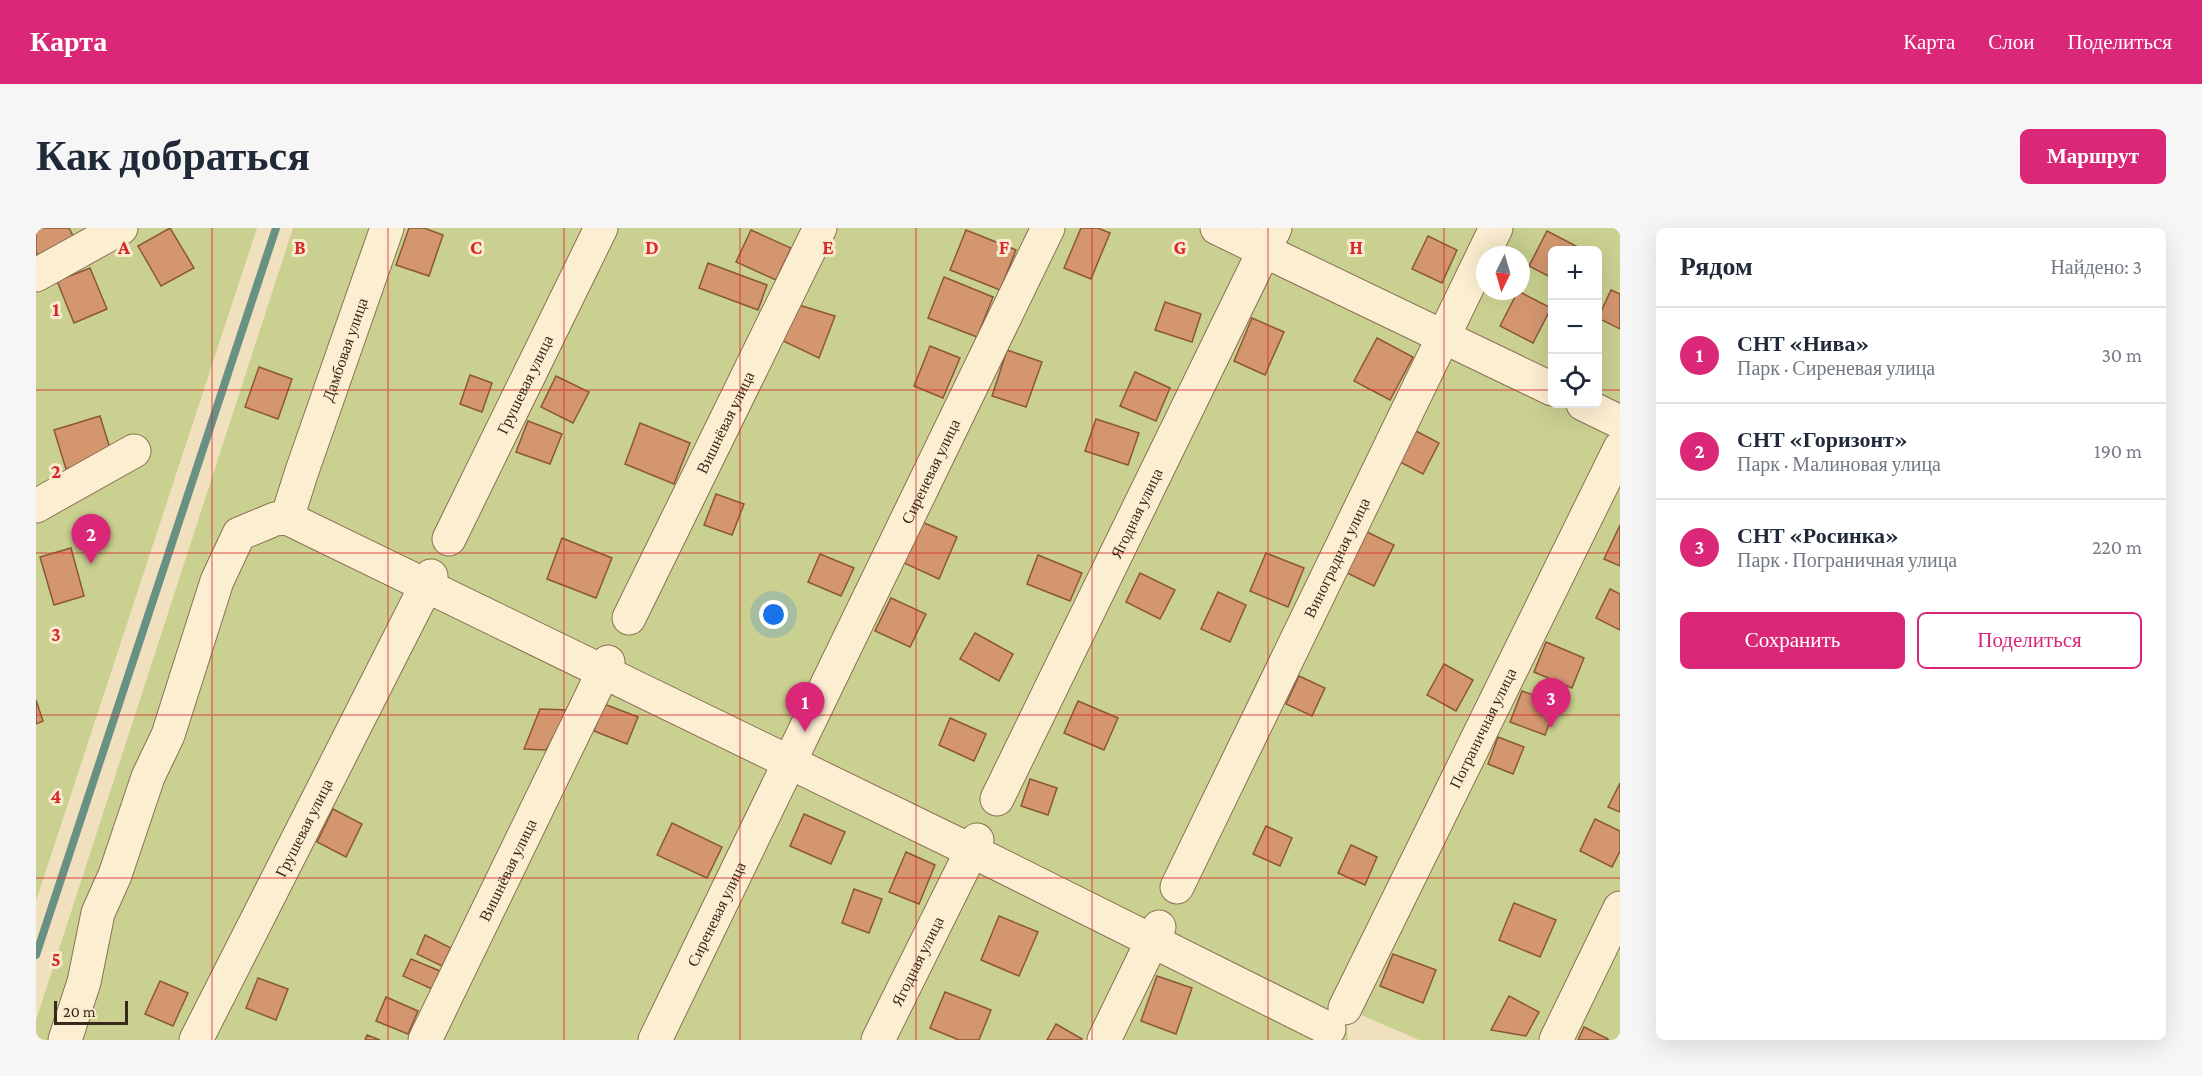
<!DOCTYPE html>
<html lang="ru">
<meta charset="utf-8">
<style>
:root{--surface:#fff;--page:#f6f6f7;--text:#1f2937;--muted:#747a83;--line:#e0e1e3;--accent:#db2777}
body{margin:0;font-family:"Crimson Pro",serif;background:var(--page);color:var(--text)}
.controls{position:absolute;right:18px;top:18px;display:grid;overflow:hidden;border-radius:9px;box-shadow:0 6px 24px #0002}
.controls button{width:54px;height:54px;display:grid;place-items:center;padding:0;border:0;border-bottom:2px solid var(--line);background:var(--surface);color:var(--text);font:30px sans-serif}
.compass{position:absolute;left:1440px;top:18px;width:54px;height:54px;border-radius:50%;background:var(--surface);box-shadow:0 6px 24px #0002;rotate:185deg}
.scale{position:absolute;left:18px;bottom:15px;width:74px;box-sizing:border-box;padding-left:6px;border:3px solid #38281b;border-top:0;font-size:16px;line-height:21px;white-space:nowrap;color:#38281b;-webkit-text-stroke:4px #f8eacd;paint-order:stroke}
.you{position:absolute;left:738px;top:387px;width:21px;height:21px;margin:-15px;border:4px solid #fff;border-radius:50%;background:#1a73e8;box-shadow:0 0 0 9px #1a73e833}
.badge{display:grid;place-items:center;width:39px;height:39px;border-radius:50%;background:var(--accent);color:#fff;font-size:20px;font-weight:700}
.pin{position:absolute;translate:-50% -50px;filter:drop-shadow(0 2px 3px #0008)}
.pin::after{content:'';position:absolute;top:32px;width:21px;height:18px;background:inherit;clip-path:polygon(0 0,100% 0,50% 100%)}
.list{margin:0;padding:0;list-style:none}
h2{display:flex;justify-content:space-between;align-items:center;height:78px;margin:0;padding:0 24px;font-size:26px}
h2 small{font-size:20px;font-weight:400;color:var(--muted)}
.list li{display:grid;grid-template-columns:39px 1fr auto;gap:18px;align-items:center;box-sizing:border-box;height:96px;padding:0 24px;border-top:2px solid var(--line)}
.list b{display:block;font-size:22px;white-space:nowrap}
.list p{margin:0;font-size:20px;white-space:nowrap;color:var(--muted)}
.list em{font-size:20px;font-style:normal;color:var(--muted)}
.actions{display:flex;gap:12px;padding:18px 24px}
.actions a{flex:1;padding:14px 0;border:2px solid var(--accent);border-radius:9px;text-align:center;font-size:21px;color:var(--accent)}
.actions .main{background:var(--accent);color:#fff}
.icon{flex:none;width:33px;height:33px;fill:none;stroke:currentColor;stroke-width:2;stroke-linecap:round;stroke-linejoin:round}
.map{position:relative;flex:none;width:1584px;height:812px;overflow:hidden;border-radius:9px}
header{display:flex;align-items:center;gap:36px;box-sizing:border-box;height:84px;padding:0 30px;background:var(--accent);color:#fff}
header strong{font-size:28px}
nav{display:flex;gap:33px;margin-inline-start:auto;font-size:21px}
.intro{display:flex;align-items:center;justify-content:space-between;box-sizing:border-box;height:144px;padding:0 36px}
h1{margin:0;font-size:42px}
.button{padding:15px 27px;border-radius:9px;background:var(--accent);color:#fff;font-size:21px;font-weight:700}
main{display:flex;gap:36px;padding:0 36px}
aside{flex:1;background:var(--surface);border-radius:9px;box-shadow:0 6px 24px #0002}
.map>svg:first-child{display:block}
</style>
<header>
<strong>Карта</strong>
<nav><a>Карта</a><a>Слои</a><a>Поделиться</a></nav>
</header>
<div class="intro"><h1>Как добраться</h1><a class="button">Маршрут</a></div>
<main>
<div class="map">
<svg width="1584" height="812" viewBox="0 0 1584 812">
<rect width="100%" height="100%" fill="#f1e0bd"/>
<g fill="#cad090" fill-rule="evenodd">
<polygon points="0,0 221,0 0,673"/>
<path d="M257 0H1584V812H1383L1309 780 1312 812H0V792ZM1516 22H1562V176H1516ZM1449 27H1485V63H1449Z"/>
</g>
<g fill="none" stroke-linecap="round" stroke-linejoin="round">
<polyline stroke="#689085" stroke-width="8" points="0,727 240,0"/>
</g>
<g fill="#d3966f" stroke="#8c5738" stroke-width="1.5">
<polygon points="0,0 33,0 38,10 2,28 0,24"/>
<polygon points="134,0 158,40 125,58 102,18"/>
<polygon points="373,0 388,0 407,7 393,48 360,37"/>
<polygon points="1045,0 1062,0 1074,5 1055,51 1028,40"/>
<polygon points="715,2 755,20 740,52 700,34"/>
<polygon points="930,2 980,22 964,62 914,42"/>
<polygon points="1511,3 1544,20 1543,22 1516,22 1516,50 1493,38"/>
<polygon points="1392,8 1421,22 1406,55 1376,41"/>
<polygon points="672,35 731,57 722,82 663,60"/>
<polygon points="54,40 71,81 38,95 21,53"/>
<polygon points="908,49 957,69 941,109 892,90"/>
<polygon points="1575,62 1584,66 1584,101 1562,90"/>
<polygon points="1482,63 1515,80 1497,115 1464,98"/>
<polygon points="1129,74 1165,86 1156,114 1119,102"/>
<polygon points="763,77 799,88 783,130 743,111"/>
<polygon points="1216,90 1248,104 1229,147 1198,133"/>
<polygon points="1341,110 1377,129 1354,172 1318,153"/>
<polygon points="894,118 924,130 907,170 878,158"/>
<polygon points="971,122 1006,134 990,179 956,168"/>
<polygon points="223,139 256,151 242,191 209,179"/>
<polygon points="1099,144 1134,160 1120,193 1084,178"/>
<polygon points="434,147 456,155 446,184 424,176"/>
<polygon points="520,148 553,164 537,195 505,179"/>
<polygon points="64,188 76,227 30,241 18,202"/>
<polygon points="1060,191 1103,205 1092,237 1049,223"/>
<polygon points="492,193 526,206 514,236 480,224"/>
<polygon points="604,195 654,215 638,256 589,236"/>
<polygon points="1380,203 1403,215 1387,246 1364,234"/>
<polygon points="680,266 708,276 696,307 668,297"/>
<polygon points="886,294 921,309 903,351 868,335"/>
<polygon points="1584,297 1584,338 1568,331"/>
<polygon points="1329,303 1358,317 1338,358 1309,344"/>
<polygon points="526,310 576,330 560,370 511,351"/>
<polygon points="35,320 48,368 18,377 4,329"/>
<polygon points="1230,325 1268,340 1252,379 1214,363"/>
<polygon points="784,326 818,340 805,368 772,354"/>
<polygon points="1002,327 1046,345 1034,373 991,356"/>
<polygon points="1104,345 1139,362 1124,391 1090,374"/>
<polygon points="1574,361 1584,366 1584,402 1560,390"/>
<polygon points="1182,364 1210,377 1194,414 1165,401"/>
<polygon points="855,370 890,386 874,419 839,403"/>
<polygon points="939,405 977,426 963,453 924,431"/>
<polygon points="1510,414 1548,430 1536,460 1498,444"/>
<polygon points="1408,436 1437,452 1420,483 1391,467"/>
<polygon points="1263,448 1289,460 1276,488 1250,476"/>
<polygon points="1486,463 1521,475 1509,507 1474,494"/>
<polygon points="0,472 7,493 0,496"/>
<polygon points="1042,473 1082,490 1068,522 1028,505"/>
<polygon points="568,476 602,489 591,516 558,503"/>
<polygon points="504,481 533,482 510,522 488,521"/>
<polygon points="914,490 950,506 938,533 903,517"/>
<polygon points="1462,509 1488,519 1477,546 1452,536"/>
<polygon points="994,551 1021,560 1012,587 985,578"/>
<polygon points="1584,555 1584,584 1572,579"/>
<polygon points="297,581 326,596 310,629 281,614"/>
<polygon points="768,586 809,604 795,636 754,618"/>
<polygon points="1559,591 1584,603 1584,623 1576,639 1544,623"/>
<polygon points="636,595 686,619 671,650 621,627"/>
<polygon points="1230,598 1256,610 1244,638 1217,626"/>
<polygon points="1315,617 1341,629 1329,657 1302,645"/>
<polygon points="870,624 899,637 883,676 853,664"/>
<polygon points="818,661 846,671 833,705 806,695"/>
<polygon points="1478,675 1520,692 1504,729 1463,712"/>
<polygon points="963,688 1002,704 983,748 945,732"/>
<polygon points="389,707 415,720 406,738 381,726"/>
<polygon points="1357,726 1400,742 1387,775 1344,758"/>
<polygon points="375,731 404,743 396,761 367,748"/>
<polygon points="1121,748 1156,760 1140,806 1105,793"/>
<polygon points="222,750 252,761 240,792 210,780"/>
<polygon points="124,753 152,765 137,798 109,786"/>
<polygon points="909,764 955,782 943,812 923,812 894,800"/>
<polygon points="1473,768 1503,784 1490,808 1455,802"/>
<polygon points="350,769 382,783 372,806 340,793"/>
<polygon points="1020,796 1046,811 1045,812 1011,812"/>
<polygon points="1548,799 1572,811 1572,812 1542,812"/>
<polygon points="331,807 344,812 329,812"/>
</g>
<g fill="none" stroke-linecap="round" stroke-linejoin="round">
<defs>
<g id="minor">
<polyline points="1181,0 1516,161"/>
<polyline points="0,47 85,0"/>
<polyline points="1547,176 1584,194"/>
<polyline points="0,278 98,223"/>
<path id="s1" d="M251 290 266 243 351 0"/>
<path id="s2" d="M413 311 565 0"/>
<path id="s3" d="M593 390 784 0"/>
<path id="s4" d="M961 571 1239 0"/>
<path id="s5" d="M1141 659 1460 0"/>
<path id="s6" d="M1309 780 1584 220"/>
<polyline points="29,812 48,754 62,685 79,647 112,549 132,507 181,353 203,306 239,291 251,290 936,623 1293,801"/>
<path id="s7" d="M160 812 395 348"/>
<path id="s8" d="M389 812 572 434"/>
<path id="s9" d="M619 812 1012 0"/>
<path id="s10" d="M842 812 941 612"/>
<polyline points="1068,812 1123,699"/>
<polyline points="1520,812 1584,680"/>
</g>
</defs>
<use href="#minor" stroke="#8b7055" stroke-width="35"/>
<use href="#minor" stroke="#fceed1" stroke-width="33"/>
</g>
<path fill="none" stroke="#d62828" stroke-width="1.5" stroke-opacity="0.55" d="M176 0V812M352 0V812M528 0V812M704 0V812M880 0V812M1056 0V812M1232 0V812M1408 0V812M0 162H1516M1562 162H1584M0 325H1584M0 487H1584M0 650H1584"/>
<g text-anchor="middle" stroke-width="6" stroke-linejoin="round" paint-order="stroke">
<g font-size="16" fill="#38281b" stroke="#f8eacd">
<text dy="6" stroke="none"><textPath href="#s1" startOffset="178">Дамбовая улица</textPath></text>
<text dy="6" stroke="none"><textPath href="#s2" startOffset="172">Грушевая улица</textPath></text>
<text dy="6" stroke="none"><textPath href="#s3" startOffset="218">Вишнёвая улица</textPath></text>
<text dy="6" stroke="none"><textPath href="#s9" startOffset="632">Сиреневая улица</textPath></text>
<text dy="6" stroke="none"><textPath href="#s4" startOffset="318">Ягодная улица</textPath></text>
<text dy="6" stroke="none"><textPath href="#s5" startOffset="366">Виноградная улица</textPath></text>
<text dy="6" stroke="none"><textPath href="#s6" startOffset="312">Пограничная улица</textPath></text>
<text dy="6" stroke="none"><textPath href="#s7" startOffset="238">Грушевая улица</textPath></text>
<text dy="6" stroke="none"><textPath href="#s8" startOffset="189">Вишнёвая улица</textPath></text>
<text dy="6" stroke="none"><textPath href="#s9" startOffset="140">Сиреневая улица</textPath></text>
<text dy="6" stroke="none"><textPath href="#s10" startOffset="88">Ягодная улица</textPath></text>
</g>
</g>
<g font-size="20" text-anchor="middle" font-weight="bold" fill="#d62828" stroke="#f8eacd" stroke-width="6" stroke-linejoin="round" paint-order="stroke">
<text x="88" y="26">A</text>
<text x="264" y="26">B</text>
<text x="440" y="26">C</text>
<text x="616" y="26">D</text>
<text x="792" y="26">E</text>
<text x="968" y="26">F</text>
<text x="1144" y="26">G</text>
<text x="1320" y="26">H</text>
<text x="20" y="88">1</text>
<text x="20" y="250">2</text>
<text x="20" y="413">3</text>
<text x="20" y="575">4</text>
<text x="20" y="738">5</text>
</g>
</svg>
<div class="controls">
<button>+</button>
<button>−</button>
<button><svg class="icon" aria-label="locate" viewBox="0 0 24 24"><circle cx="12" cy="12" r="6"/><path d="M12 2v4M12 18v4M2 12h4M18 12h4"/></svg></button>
</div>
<svg class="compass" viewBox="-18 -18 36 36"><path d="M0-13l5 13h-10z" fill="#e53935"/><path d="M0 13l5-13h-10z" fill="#747a83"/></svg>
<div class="scale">20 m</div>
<div class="you"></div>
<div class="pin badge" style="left:769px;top:504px">1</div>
<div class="pin badge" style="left:55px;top:336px">2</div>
<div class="pin badge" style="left:1515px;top:500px">3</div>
</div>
<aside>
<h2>Рядом<small>Найдено: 3</small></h2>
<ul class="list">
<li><span class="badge">1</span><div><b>СНТ «Нива»</b><p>Парк · Сиреневая улица</p></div><em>30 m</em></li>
<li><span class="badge">2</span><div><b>СНТ «Горизонт»</b><p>Парк · Малиновая улица</p></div><em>190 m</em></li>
<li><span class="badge">3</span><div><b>СНТ «Росинка»</b><p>Парк · Пограничная улица</p></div><em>220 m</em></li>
</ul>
<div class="actions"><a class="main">Сохранить</a><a>Поделиться</a></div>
</aside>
</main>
